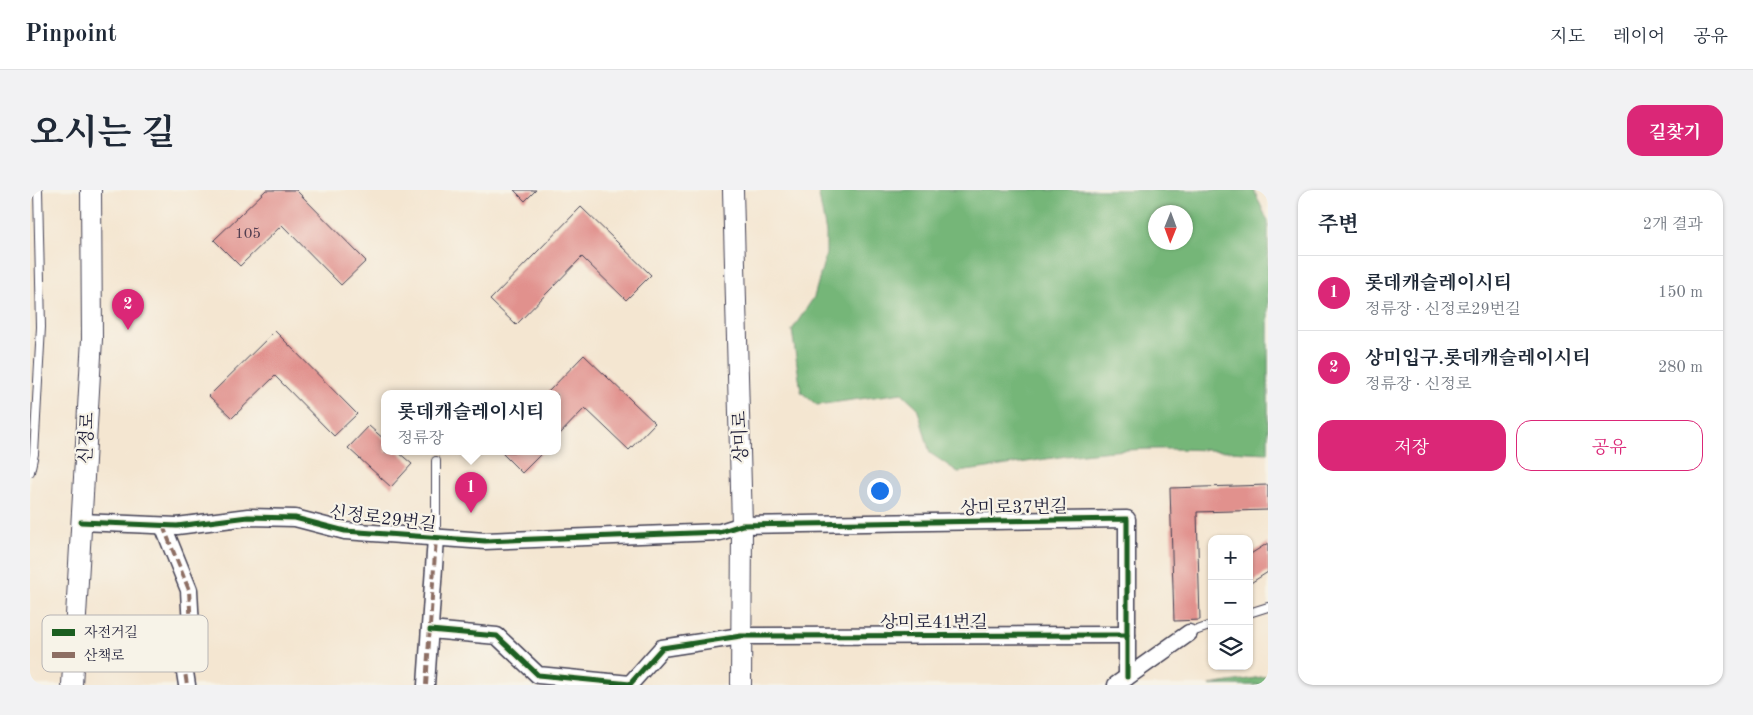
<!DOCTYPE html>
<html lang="ko">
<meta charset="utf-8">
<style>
:root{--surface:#fff;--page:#f2f2f3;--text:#1f2937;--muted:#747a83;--line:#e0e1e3;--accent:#db2777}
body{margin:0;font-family:"Old Standard TT","Noto Serif KR",serif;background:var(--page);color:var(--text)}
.controls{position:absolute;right:15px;bottom:15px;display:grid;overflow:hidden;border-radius:10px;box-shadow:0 1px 4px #0004}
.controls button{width:45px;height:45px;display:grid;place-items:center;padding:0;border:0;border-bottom:1px solid var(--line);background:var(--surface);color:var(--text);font:25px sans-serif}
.compass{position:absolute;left:1118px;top:15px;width:45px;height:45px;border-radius:50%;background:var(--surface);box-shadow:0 1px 4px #0004;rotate:181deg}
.you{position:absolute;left:849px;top:300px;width:18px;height:18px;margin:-12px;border:4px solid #fff;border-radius:50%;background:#1a73e8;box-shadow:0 0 0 8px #1a73e833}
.badge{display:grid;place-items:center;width:32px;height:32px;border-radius:50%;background:var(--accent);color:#fff;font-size:16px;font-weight:700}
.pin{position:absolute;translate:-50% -41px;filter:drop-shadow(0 1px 2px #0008)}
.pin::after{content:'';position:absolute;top:26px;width:18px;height:15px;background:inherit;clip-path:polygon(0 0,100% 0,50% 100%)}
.popup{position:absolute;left:351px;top:200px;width:180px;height:65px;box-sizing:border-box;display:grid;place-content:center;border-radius:10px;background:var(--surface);filter:drop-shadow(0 1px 4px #0005);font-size:16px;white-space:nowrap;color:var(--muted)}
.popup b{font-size:19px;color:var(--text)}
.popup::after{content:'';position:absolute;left:50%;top:100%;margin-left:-10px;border:10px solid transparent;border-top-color:var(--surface)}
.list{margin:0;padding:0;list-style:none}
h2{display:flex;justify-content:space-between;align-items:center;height:65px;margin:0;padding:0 20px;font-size:21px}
h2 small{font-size:16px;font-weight:400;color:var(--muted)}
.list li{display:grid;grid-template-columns:32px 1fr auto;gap:15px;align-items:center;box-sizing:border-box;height:75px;padding:0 20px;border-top:1px solid var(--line)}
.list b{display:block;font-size:19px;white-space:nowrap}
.list p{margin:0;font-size:16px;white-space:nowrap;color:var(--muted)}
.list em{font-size:16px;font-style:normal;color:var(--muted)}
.actions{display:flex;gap:10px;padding:15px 20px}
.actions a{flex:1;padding:11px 0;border:1px solid var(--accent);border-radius:15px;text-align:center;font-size:18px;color:var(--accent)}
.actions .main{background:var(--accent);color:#fff}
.icon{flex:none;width:28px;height:28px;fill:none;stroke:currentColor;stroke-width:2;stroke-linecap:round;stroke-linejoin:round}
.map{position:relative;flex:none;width:1238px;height:495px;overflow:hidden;border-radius:15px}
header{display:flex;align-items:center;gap:30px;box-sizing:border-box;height:70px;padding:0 25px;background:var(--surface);border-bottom:1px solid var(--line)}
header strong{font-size:24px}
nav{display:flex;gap:28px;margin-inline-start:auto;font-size:18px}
.intro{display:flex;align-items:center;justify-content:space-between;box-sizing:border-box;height:120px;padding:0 30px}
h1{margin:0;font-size:35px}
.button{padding:12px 22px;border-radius:15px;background:var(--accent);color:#fff;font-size:18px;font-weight:700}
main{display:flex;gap:30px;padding:0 30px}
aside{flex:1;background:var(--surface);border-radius:15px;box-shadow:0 1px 4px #0004}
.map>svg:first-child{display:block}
</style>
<header>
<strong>Pinpoint</strong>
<nav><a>지도</a><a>레이어</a><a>공유</a></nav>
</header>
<div class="intro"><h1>오시는 길</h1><a class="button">길찾기</a></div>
<main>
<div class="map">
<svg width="1238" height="495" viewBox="0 0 1238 495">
<rect width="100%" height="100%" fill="#f7f3e8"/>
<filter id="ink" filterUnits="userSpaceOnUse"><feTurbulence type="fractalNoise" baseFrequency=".02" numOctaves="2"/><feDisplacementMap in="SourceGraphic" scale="10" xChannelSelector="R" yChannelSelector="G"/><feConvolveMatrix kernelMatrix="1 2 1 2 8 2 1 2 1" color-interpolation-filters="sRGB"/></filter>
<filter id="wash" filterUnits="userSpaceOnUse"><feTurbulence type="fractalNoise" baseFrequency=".0096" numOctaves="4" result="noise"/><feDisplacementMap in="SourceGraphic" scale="20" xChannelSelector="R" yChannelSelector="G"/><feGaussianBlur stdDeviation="1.12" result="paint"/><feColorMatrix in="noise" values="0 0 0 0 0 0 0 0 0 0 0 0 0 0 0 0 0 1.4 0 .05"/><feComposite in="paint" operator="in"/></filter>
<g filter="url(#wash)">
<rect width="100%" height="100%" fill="#f4e6d1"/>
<g fill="#74b678" stroke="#4b6c5a" fill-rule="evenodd">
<path d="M788 0H1224L1238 32V263C1191 261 1144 257 1098 260 1040 263 985 275 928 282L900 263 887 217 872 203 787 215 771 202 762 140 784 107 796 64V43ZM1126 22H1156V52H1126Z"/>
<polygon points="1238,486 1238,495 1180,495"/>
</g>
<g id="blocks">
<g fill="#e1918d">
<polygon points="236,0 266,0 336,71 311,95 252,35 210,76 184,50"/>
<polygon points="484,0 506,0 495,11"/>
<polygon points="551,17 621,85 596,110 552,67 486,135 460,110"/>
<polygon points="245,141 327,224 304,246 245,186 202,228 179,206"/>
<polygon points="554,165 625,233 599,260 555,218 527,247 527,204 516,204"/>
<polygon points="339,236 355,250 355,262 368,262 382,274 361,297 318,258"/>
<polygon points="471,262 513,262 492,283"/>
<polygon points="1238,295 1238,320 1167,322 1170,430 1144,431 1140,298"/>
<polygon points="1238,353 1238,382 1219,394 1219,365"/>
</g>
</g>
</g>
<g filter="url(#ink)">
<use href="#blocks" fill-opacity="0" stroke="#423f52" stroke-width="1"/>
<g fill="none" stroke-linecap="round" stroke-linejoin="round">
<defs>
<g id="service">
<polyline points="406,271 406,348"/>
<polyline points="0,282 4,264 11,137 8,0"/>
<polyline points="1219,423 1238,417"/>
<polyline points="1159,443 1182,435"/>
</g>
<g id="minor">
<polyline points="51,332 147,336 218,327 265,328 315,341 455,351 690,342 712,335 1097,329 1097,487"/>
<polyline points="133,336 159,400 162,457 154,476 157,495"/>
<polyline points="400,440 467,446 508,485 600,494 632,458 711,446 1097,445"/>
<polyline points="396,495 406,348"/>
<polyline points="1086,495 1159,443"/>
</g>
<g id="tertiary">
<polyline points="703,0 712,335 711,495"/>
<polyline points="42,495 62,149 61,0"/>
</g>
</defs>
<use href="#service" stroke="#423f52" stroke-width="10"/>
<use href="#minor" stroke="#423f52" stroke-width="19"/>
<use href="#tertiary" stroke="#423f52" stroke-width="22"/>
<use href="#service" stroke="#fff" stroke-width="8"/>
<use href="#minor" stroke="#fff" stroke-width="16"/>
<use href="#tertiary" stroke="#fff" stroke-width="20"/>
<g stroke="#8d6e63" stroke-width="4" stroke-dasharray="8 4" stroke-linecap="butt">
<polyline points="133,336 159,400 162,457 154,476 157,495"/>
<polyline points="396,495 406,348"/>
</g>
<defs>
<g id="cycleway">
<polyline points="51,332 147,336 218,327 265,328 315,341 455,351 690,342 712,335 1097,329 1097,487"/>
<polyline points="400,440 467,446 508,485 600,494 632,458 711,446 1097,445"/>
</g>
</defs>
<use href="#cycleway" stroke="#f7f3e8" stroke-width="8"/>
<use href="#cycleway" stroke="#1b5e20" stroke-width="5"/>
</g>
</g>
<g text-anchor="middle" stroke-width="4.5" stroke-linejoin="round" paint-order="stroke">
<g font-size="15" fill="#523e50">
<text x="218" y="48">105</text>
</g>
<g font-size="18" fill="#22223b" stroke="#f7f3e8">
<text transform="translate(710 247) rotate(-92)" y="6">상미로</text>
<text transform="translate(56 248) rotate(-87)" y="6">신정로</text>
<text transform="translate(984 317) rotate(-1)" y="6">상미로37번길</text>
<text transform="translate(353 328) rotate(7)" y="6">신정로29번길</text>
<text x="904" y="438">상미로41번길</text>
</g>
</g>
<rect x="12" y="425" width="166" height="57" rx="8" fill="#f7f3e8" stroke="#b7b4b4" stroke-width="1"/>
<rect x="22" y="439" width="23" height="7" fill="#1b5e20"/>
<rect x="22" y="462" width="23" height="6" fill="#8d6e63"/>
<g font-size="14" fill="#22223b">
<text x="54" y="447">자전거길</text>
<text x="54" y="470">산책로</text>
</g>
</svg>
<div class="controls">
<button>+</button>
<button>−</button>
<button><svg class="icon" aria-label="layers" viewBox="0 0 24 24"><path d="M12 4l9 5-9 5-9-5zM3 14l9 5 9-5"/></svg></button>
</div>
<svg class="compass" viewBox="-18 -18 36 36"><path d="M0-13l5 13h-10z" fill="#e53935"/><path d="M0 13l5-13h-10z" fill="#747a83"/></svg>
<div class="you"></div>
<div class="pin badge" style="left:441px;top:323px">1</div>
<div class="popup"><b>롯데캐슬레이시티</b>정류장</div>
<div class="pin badge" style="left:98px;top:140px">2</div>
</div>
<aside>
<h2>주변<small>2개 결과</small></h2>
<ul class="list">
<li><span class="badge">1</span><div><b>롯데캐슬레이시티</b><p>정류장 · 신정로29번길</p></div><em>150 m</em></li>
<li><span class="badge">2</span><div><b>상미입구.롯데캐슬레이시티</b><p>정류장 · 신정로</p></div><em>280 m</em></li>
</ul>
<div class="actions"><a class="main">저장</a><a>공유</a></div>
</aside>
</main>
